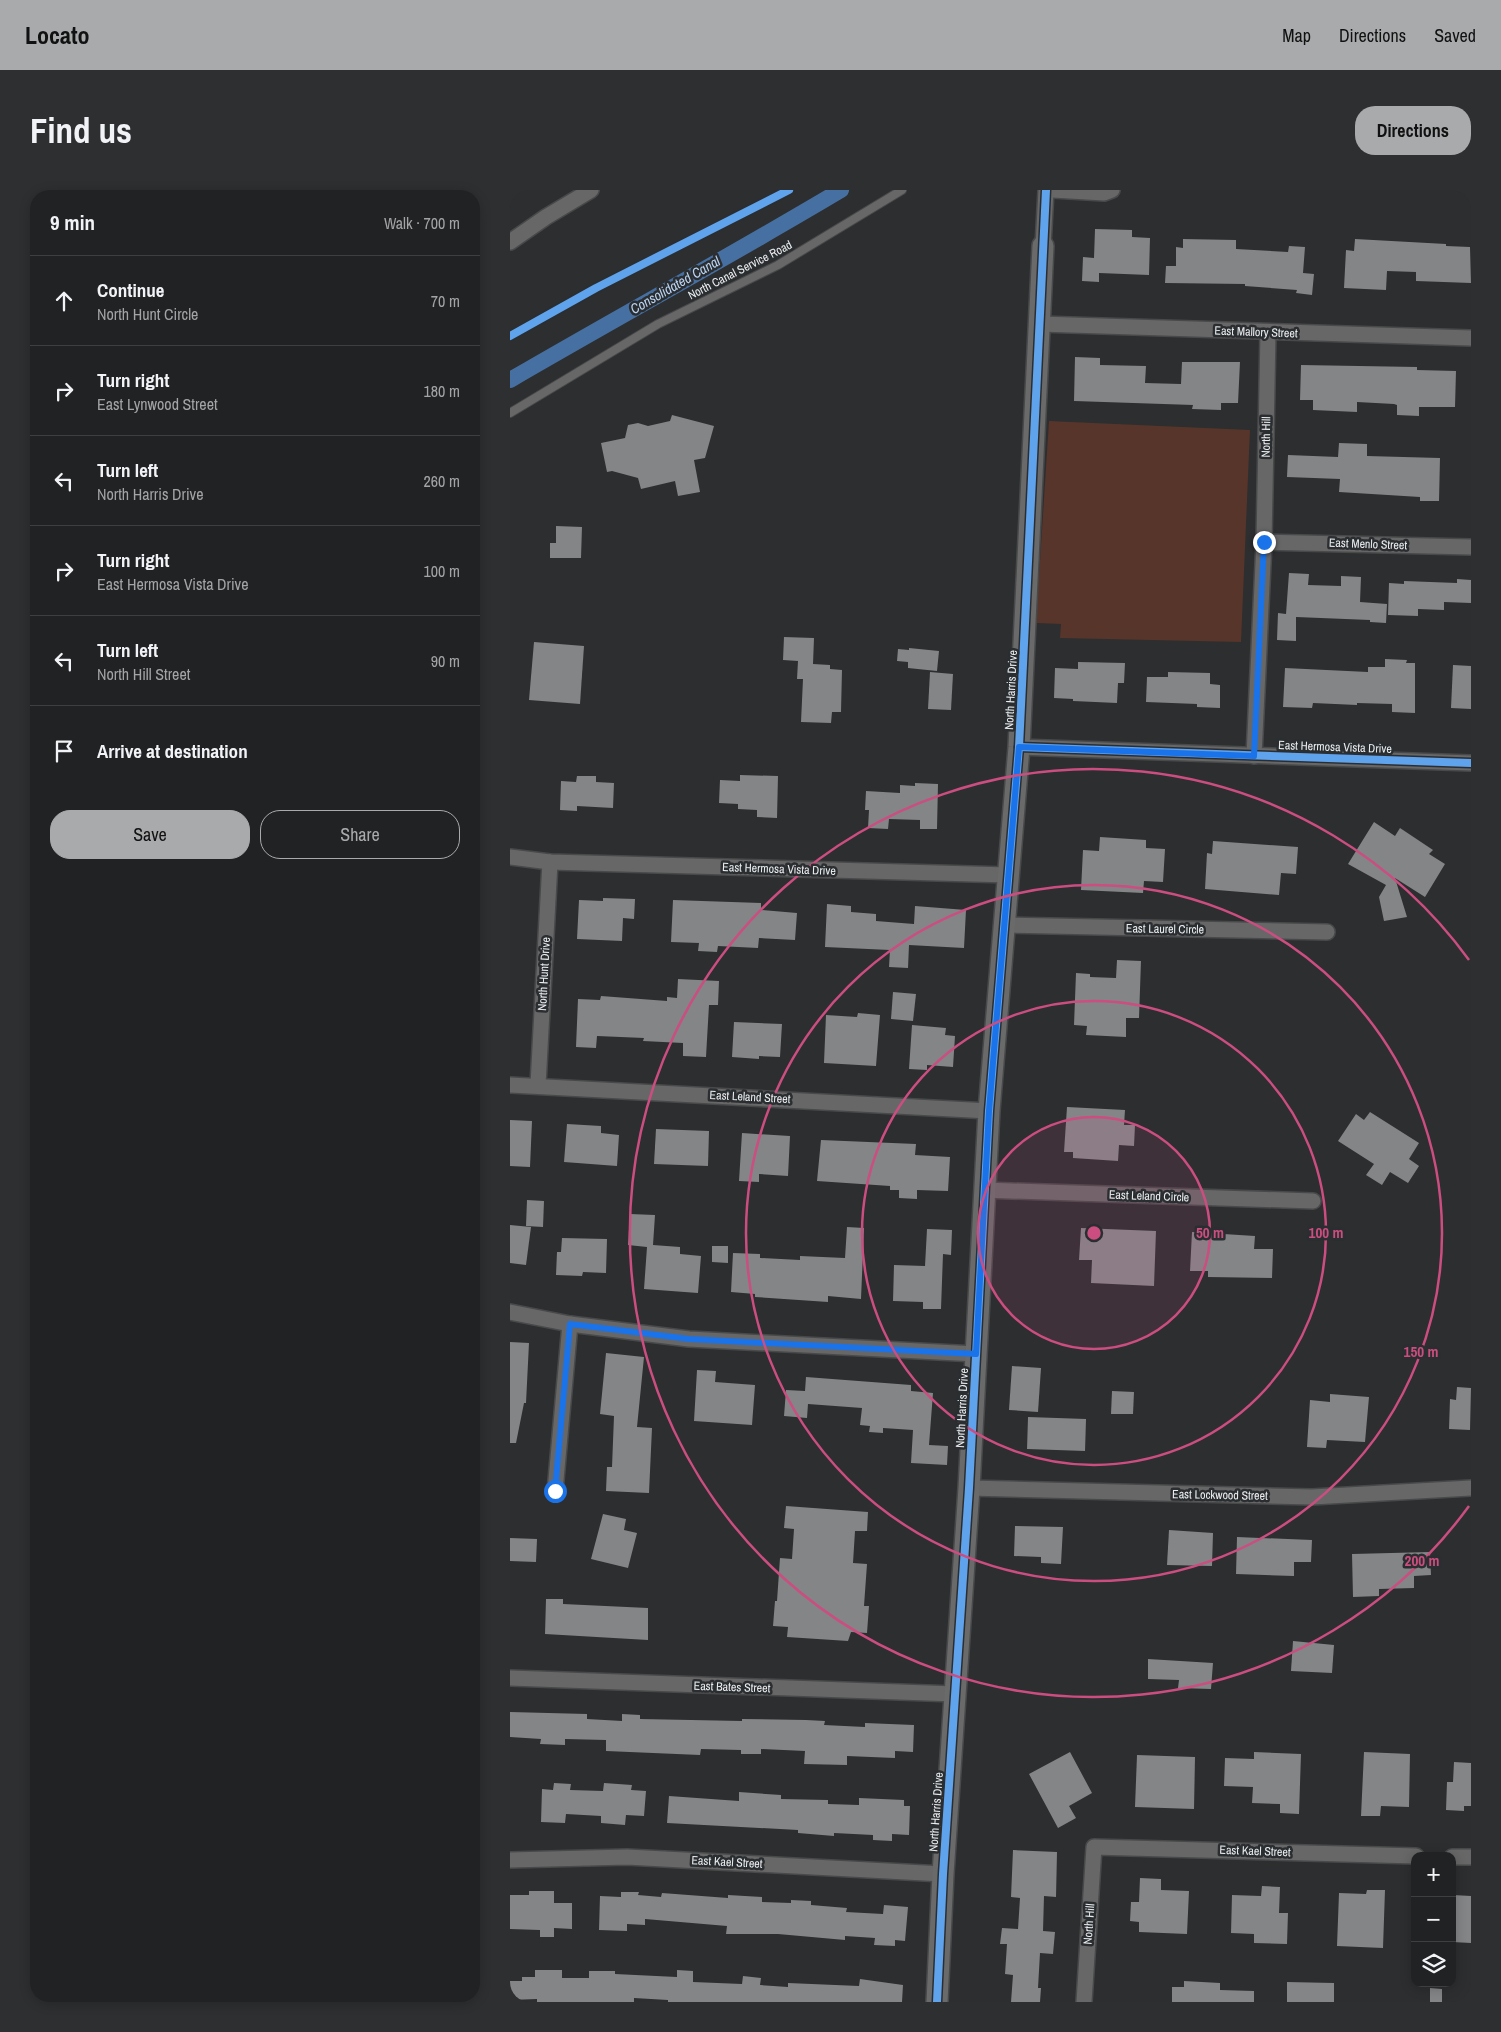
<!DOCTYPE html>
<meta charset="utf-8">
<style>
:root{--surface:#212224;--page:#2d2f31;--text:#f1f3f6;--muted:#a2a4a6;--line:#3e3f41;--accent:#a8aaac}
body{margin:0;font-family:"Archivo Narrow",sans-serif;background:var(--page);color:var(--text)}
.controls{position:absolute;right:15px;bottom:15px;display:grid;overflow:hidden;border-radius:10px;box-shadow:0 2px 12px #0003}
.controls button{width:45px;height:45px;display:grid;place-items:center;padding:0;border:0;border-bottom:1px solid var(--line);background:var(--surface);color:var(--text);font:25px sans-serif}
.stop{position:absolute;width:15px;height:15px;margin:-11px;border:4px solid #1a73e8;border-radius:50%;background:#fff}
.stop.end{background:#1a73e8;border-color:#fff;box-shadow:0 1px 5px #0008}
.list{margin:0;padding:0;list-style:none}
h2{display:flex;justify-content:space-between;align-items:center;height:65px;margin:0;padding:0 20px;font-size:21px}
h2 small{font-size:16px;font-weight:400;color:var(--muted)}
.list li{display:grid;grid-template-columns:32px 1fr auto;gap:15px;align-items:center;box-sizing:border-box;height:90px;padding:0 20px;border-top:1px solid var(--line)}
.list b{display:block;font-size:19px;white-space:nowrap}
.list p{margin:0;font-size:16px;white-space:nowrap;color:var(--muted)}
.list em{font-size:16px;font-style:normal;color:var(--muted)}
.actions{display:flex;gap:10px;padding:15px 20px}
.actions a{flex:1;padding:11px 0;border:1px solid var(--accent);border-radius:20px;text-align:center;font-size:18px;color:var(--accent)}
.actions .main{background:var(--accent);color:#111}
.icon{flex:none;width:28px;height:28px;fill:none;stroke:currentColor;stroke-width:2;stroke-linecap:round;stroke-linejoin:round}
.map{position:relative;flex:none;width:961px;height:1812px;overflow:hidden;border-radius:20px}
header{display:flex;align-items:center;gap:30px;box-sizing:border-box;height:70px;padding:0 25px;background:var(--accent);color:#111}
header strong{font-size:24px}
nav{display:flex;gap:28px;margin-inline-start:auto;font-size:18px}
.intro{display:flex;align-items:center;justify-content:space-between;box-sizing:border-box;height:120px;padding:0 30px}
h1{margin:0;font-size:35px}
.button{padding:12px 22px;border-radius:20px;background:var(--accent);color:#111;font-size:18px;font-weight:700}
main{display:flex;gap:30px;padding:0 30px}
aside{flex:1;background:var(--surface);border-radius:20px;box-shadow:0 2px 12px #0003}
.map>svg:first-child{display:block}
</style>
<header>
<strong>Locato</strong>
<nav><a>Map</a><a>Directions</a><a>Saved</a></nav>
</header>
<div class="intro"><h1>Find us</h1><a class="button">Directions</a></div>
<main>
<aside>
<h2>9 min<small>Walk · 700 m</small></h2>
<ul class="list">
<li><svg class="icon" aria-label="ahead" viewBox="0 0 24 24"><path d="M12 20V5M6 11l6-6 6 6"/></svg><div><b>Continue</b><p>North Hunt Circle</p></div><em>70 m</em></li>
<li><svg class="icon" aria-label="right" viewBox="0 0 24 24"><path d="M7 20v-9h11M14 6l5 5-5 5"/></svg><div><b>Turn right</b><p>East Lynwood Street</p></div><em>180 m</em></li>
<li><svg class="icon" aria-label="left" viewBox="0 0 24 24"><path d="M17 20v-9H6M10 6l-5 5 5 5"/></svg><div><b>Turn left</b><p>North Harris Drive</p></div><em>260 m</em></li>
<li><svg class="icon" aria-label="right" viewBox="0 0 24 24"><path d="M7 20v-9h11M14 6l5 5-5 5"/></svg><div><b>Turn right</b><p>East Hermosa Vista Drive</p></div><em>100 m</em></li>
<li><svg class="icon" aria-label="left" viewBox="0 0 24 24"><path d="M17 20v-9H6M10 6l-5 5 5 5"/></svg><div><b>Turn left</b><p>North Hill Street</p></div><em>90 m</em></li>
<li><svg class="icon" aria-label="arrive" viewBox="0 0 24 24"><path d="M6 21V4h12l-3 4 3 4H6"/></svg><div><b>Arrive at destination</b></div></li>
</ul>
<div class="actions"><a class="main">Save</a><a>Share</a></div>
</aside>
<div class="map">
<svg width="961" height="1812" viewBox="0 0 961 1812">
<rect width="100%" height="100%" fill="#2c2e30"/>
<polygon fill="#57352a" points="539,231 740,240 731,452 550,448 551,434 526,433"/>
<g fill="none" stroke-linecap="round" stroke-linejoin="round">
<path stroke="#4770a2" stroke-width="16" d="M0 190C110 126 222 65 331 0"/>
</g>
<g fill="#838587">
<polygon points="585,39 622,40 622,47 640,48 639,85 589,83 589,92 572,91 573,67 584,68"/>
<polygon points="673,49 726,50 726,59 778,62 779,56 795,57 793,83 804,84 802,105 786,103 787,100 735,96 735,94 655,93 656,76 666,76 666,57 673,58"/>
<polygon points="845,49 936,54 936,56 960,57 961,93 906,91 906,82 877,81 876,100 834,98 836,60 844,61"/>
<polygon points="565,167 590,168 590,175 636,176 635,193 671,194 672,172 730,172 728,213 711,213 711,220 682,219 683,215 564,211"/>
<polygon points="791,175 907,177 907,180 946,181 945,217 909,217 909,226 887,225 887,215 884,214 847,212 847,222 803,220 803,210 790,210"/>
<polygon points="162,225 204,236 195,268 184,270 190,302 168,306 165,291 131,299 128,288 102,281 97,282 91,253 115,248 118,235 128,233 138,236 160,231"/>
<polygon points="829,253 857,254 857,266 930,268 929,311 910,311 910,307 829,302 830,289 777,287 778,265 828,267"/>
<polygon points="46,336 72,337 71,368 40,368 40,353 46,353"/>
<polygon points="779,383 799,384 798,395 831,396 831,386 851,387 850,412 877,414 876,433 860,432 860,430 786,427 786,451 767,450 768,423 776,424"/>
<polygon points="947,389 961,390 961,413 934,412 934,420 908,419 908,426 878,425 879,393 894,394 894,391 947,393"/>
<polygon points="274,447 304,448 303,474 320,475 320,479 332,480 331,522 322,522 321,533 291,532 293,489 287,489 288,471 273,470"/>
<polygon points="24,452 74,456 70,514 19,510"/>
<polygon points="399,458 429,461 427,481 398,478 398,472 387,471 388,459 399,460"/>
<polygon points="875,469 897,470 896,473 905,473 905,523 882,522 882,514 847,513 847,515 803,513 802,518 773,517 775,478 858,482 858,477 875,477"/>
<polygon points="568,472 615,473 614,493 608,493 607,513 563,511 563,509 544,508 545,478 568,479"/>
<polygon points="943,475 961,476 961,519 941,518"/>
<polygon points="420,482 443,484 441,520 418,519"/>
<polygon points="658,482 700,483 700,494 710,495 710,518 687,517 687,514 636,512 637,487 658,487"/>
<polygon points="230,585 268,586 267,628 247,627 247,620 228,619 228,614 209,613 210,590 230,591"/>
<polygon points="67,586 86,586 86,592 104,593 103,618 67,616 67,621 50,620 51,591 66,592"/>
<polygon points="405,593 428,594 427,639 410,639 410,630 379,629 378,639 358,638 359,620 355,620 356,601 390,603 390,595 405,596"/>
<polygon points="864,632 885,646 890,638 923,660 919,664 935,674 915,707 885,688 897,727 874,731 869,707 876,695 838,674"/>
<polygon points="590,647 636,650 636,658 655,659 653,692 634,691 633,703 571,700 573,660 589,661"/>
<polygon points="703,651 788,657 786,684 771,683 769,705 695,699 697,663 702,664"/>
<polygon points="93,708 125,709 124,729 113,728 112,751 67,749 69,710 93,711"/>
<polygon points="163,710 251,713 251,720 287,723 285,750 249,748 248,758 208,756 207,762 188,761 189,753 161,752"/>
<polygon points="317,714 341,716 341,722 366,724 366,731 404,734 405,716 456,720 454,758 399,755 398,778 379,777 380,760 315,757"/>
<polygon points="607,770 631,771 629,828 616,828 616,847 576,845 577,836 564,835 566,783 580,784 580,787 606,788"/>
<polygon points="168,789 209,791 208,815 199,815 196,867 173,866 173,853 133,851 134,848 87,846 86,858 66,857 68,809 90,810 91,806 157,811 157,807 167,808"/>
<polygon points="383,802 406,804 403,831 381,829"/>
<polygon points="348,823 370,825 366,876 314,873 316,825 347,827"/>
<polygon points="224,832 272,834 270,867 249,866 249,869 222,867"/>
<polygon points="402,835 436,838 435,845 445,846 443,877 417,875 417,880 399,879"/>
<polygon points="557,917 615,920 614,935 625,935 624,956 609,955 608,971 563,968 563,962 554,962"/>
<polygon points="860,922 909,953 899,969 909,976 898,993 880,982 872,995 856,985 864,974 828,951 846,924 854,930"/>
<polygon points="0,930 22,931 20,977 0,976"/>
<polygon points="57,934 91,936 91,943 109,945 107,976 54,972"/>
<polygon points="146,939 199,941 198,976 144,974"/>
<polygon points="232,943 280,946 278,986 249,984 249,992 229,991"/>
<polygon points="311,950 406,954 405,965 440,967 438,1001 407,1000 407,1009 389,1008 389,1000 380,1000 380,996 307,991"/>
<polygon points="17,1010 34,1011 33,1037 16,1036"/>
<polygon points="120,1024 145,1025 143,1055 170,1057 170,1064 191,1066 188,1103 134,1099 137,1057 118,1055"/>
<polygon points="0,1035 21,1037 16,1075 0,1073"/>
<polygon points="337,1037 354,1038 351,1109 318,1106 318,1112 245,1107 245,1104 221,1102 223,1063 250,1064 250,1068 290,1070 290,1066 335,1068"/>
<polygon points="571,1038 646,1041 644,1096 581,1093 582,1070 569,1070"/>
<polygon points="417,1039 442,1040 441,1065 433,1064 431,1119 413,1119 413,1112 383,1111 384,1075 415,1076"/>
<polygon points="682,1042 745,1046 744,1059 763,1059 762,1088 698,1087 698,1081 680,1081"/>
<polygon points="52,1048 97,1049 96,1083 73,1082 72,1086 46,1085 47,1062 51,1062"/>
<polygon points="202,1056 218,1056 218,1073 202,1072"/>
<polygon points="0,1152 19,1153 16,1213 14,1213 6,1253 0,1253"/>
<polygon points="96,1163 134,1167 127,1237 142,1238 139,1303 96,1301 97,1277 102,1277 104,1226 90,1224"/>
<polygon points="502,1176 531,1178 528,1222 499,1220"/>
<polygon points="187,1180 206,1181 205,1192 245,1195 242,1235 184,1231"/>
<polygon points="296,1187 401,1195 401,1201 423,1203 419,1255 438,1256 437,1275 401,1273 403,1240 373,1238 373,1243 359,1242 360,1236 350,1235 352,1218 298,1214 297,1228 274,1226 276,1200 295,1201"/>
<polygon points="947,1197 961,1198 960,1240 939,1239 940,1209 946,1210"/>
<polygon points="602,1201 624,1202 623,1224 601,1224"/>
<polygon points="820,1204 859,1207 855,1252 817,1250 816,1258 797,1257 800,1210 820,1212"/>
<polygon points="518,1227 576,1229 575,1261 517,1259"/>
<polygon points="276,1316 358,1322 357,1341 345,1341 343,1373 357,1374 354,1416 359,1416 357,1443 341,1442 338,1451 277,1447 278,1437 263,1436 265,1411 267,1411 270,1368 282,1369 284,1339 274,1338"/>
<polygon points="93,1324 116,1329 114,1340 127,1343 118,1378 81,1369"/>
<polygon points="505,1336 553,1337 551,1374 531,1373 531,1367 504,1366"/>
<polygon points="659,1340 703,1343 702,1376 657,1375"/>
<polygon points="727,1347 802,1350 801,1372 784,1372 784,1386 726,1384"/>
<polygon points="0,1348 27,1349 26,1372 0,1371"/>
<polygon points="920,1362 921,1385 904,1386 904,1398 869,1399 869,1406 843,1407 842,1364"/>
<polygon points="36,1409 53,1409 53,1414 138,1418 138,1450 35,1444"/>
<polygon points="783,1451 824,1455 822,1483 781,1481"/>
<polygon points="638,1469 703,1473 701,1499 668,1498 669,1490 638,1489"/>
<polygon points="0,1522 77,1524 77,1529 112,1531 112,1524 130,1525 130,1529 232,1531 232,1529 296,1530 315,1531 314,1535 355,1537 355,1533 404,1535 403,1562 385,1561 385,1568 337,1566 337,1575 294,1574 295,1561 251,1559 251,1564 231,1564 231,1560 191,1559 190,1565 96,1561 96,1550 55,1549 55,1555 30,1554 31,1549 0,1547"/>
<polygon points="560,1562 582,1603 559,1616 566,1628 548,1638 519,1584"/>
<polygon points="744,1562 791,1564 789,1624 770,1623 770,1614 742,1613 743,1597 714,1596 715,1568 744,1569"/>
<polygon points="854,1562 900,1564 899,1617 871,1616 870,1626 851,1626"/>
<polygon points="627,1565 685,1567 684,1619 625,1617"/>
<polygon points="944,1572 961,1573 961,1616 954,1616 954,1621 936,1620 937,1592 943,1592"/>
<polygon points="44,1593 61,1594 60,1600 93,1601 94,1593 122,1595 121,1600 136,1601 134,1626 116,1625 115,1635 91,1633 91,1626 56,1624 55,1633 31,1632 32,1599 43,1600"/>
<polygon points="229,1602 271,1605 271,1609 318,1610 318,1614 349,1615 349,1608 394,1610 394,1616 400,1616 399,1645 382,1644 382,1651 363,1650 363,1645 324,1643 324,1646 288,1643 288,1640 157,1633 159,1606 229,1611"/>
<polygon points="503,1660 547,1662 546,1707 534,1706 533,1741 545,1742 543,1764 530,1763 528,1798 531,1798 530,1812 501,1812 503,1785 495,1784 497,1754 490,1754 492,1738 508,1739 510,1708 501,1707"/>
<polygon points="630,1688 651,1689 651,1700 679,1701 677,1744 629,1742 629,1732 620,1731 621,1712 629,1712"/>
<polygon points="752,1696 770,1697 769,1723 778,1723 777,1754 744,1753 744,1744 721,1743 722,1705 751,1706"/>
<polygon points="857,1700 875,1700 873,1758 827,1756 829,1703 856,1704"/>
<polygon points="19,1701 44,1701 44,1713 62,1713 62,1739 44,1738 44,1747 30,1747 30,1740 0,1739 0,1705 19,1705"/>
<polygon points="111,1702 129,1702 128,1705 151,1707 152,1703 218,1708 218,1705 252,1707 252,1712 281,1713 281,1710 301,1711 301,1715 337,1718 336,1722 373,1724 374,1715 398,1717 395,1751 385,1750 385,1756 364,1755 365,1748 335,1746 335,1750 268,1744 216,1744 217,1736 135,1729 135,1735 117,1734 117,1741 89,1740 90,1706 111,1707"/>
<polygon points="943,1705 961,1706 961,1753 942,1752"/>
<polygon points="25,1780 52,1780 52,1788 79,1788 79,1781 105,1781 105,1784 167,1787 167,1780 183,1781 183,1792 232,1794 233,1786 251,1788 250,1795 278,1797 278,1793 349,1796 350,1789 393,1795 392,1812 158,1812 158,1810 124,1808 124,1812 27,1812 27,1809 0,1810 0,1791 12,1791 12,1787 25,1787"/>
<polygon points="674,1791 710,1793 710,1800 744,1801 744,1812 662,1812 662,1797 674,1797"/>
<polygon points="777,1792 824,1793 824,1812 777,1812"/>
<polygon points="920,1798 932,1799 932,1812 920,1812"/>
</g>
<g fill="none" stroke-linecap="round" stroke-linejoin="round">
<defs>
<g id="lane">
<polyline points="0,146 86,98 279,0"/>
<polyline points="0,223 148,134 268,75 392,0"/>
</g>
<g id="street">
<polyline points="543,0 594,3 602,0"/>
<polyline points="0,52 36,27 81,0"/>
<polyline points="533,56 536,0"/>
<polyline points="530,134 961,148"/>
<polyline points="754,352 961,357"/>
<polyline points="509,557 961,573"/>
<polyline points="744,566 754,352 758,142"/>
<polyline points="0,667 40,672 498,685"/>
<polyline points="494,735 817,742"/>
<polyline points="0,895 479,921"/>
<polyline points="28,895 40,672"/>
<polyline points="474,1000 803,1011"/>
<polyline points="0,1122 60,1134 179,1149 466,1164"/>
<polyline points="459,1298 802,1307 961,1298"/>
<polyline points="45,1301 60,1134"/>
<polyline points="0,1488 445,1504"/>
<polyline points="942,1667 961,1667"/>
<polyline points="0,1670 117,1667 433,1684"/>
<polyline points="574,1812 584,1657 906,1666"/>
</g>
<polyline id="secondary" points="427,1812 433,1684 459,1298 479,921 509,557 533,56"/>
</defs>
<use href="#lane" stroke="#48494a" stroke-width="10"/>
<use href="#street" stroke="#48494a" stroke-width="18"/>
<use href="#secondary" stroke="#48494a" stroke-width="24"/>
<use href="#lane" stroke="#686767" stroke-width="8"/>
<use href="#street" stroke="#686767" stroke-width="15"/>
<use href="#secondary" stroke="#6a6a6a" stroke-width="21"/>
<defs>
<g id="cycleway">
<polyline points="0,146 86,98 279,0"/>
<polyline points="509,557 961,573"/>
<polyline points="427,1812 433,1684 459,1298 479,921 509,557 536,0"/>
</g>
</defs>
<use href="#cycleway" stroke="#2b2e31" stroke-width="11"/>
<use href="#cycleway" stroke="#60a3ed" stroke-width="8"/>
</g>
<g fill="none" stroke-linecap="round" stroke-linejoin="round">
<polyline stroke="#1a73e8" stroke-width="6" points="45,1301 60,1134 179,1149 466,1164 479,921 509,557 744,566 754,352"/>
</g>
<circle cx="584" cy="1043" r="116" fill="#cc4d80" fill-opacity=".12"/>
<g fill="none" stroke="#cc4d80" stroke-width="2.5">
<circle cx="584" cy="1043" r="116"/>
<circle cx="584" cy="1043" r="232"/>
<circle cx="584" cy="1043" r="348"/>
<path d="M959 1316A464 464 0 1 1 959 770"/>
</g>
<g text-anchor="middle" stroke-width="5" stroke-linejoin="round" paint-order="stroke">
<g font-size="12" fill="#ebedef" stroke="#2b2e31">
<text transform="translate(230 80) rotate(-27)" y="4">North Canal Service Road</text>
<text transform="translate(746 142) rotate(2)" y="4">East Mallory Street</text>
<text transform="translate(756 247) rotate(-89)" y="4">North Hill</text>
<text transform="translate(858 354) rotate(2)" y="4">East Menlo Street</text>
<text transform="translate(501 500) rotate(-87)" y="4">North Harris Drive</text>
<text transform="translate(825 557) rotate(2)" y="4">East Hermosa Vista Drive</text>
<text transform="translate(269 679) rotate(2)" y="4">East Hermosa Vista Drive</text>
<text transform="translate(655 739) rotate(1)" y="4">East Laurel Circle</text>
<text transform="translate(34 784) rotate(-87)" y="4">North Hunt Drive</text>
<text transform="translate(240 907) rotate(3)" y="4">East Leland Street</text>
<text transform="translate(639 1006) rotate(2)" y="4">East Leland Circle</text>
<text transform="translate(452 1218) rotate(-87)" y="4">North Harris Drive</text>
<text transform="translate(710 1305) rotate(1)" y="4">East Lockwood Street</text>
<text transform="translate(222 1497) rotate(2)" y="4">East Bates Street</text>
<text transform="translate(426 1622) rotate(-86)" y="4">North Harris Drive</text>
<text transform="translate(745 1661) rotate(2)" y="4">East Kael Street</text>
<text transform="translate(217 1672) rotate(3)" y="4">East Kael Street</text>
<text transform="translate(579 1734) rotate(-86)" y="4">North Hill</text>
</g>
<g font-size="14" font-style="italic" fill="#bbd4f3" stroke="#2b2e31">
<text transform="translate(165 95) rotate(-30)" y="5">Consolidated Canal</text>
</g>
</g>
<circle cx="584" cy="1043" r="8" fill="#cc4d80" stroke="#2b2e31" stroke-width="2.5"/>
<g font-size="15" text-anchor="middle" font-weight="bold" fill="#cc4d80" stroke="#2b2e31" stroke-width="5" stroke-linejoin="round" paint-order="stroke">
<text x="700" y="1048">50 m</text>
<text x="816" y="1048">100 m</text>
<text x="911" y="1167">150 m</text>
<text x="912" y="1376">200 m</text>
</g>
</svg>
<div class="controls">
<button>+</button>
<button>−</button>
<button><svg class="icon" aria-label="layers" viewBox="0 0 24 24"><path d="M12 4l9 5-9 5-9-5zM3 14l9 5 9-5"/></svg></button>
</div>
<div class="stop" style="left:45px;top:1301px"></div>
<div class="stop end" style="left:754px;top:352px"></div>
</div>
</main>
